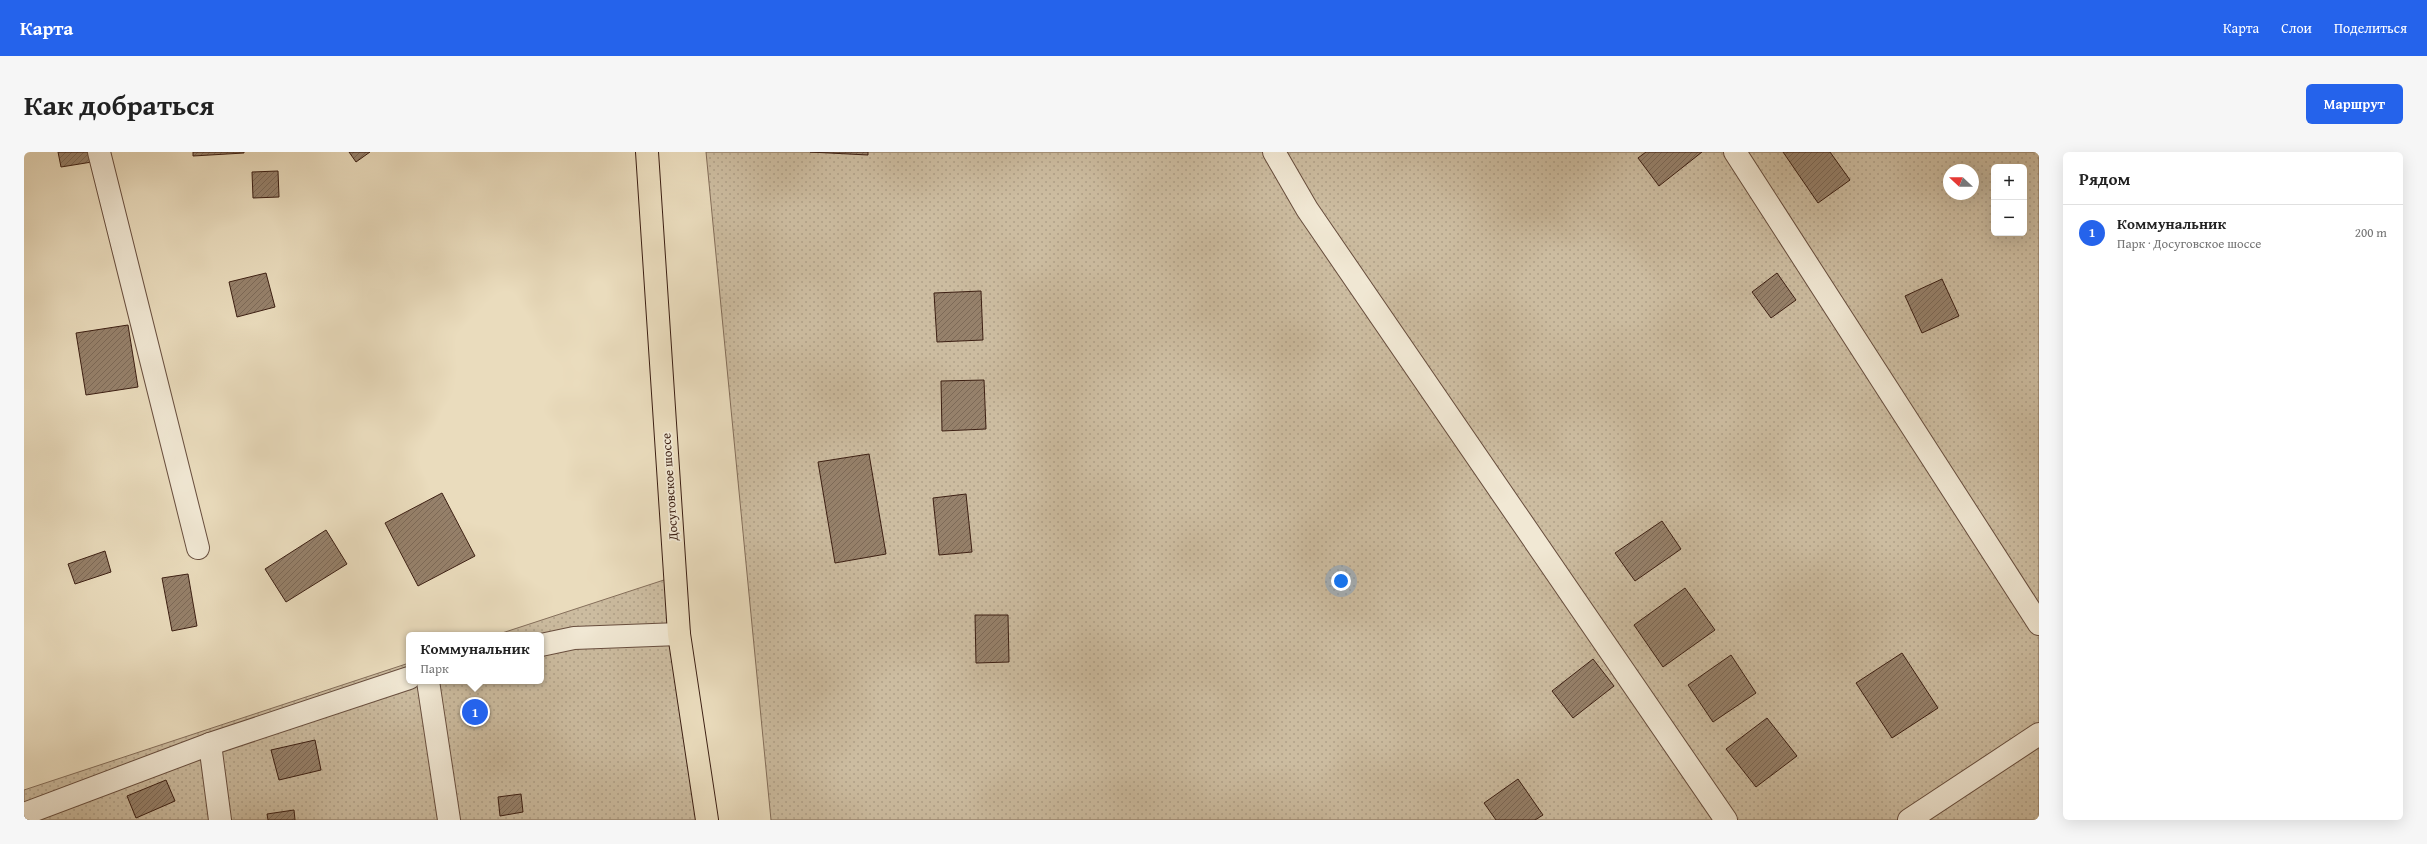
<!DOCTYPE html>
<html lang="ru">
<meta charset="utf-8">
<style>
:root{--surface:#fff;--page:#f6f6f6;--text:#222;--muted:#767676;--line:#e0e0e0;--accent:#2563eb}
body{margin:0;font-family:"Gentium Book Plus",serif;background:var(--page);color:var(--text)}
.controls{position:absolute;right:12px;top:12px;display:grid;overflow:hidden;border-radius:6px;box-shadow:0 4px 16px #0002}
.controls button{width:36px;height:36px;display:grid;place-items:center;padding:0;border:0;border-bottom:1px solid var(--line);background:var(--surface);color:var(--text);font:20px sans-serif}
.compass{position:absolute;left:1919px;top:12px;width:36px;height:36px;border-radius:50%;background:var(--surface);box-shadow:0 4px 16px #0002;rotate:292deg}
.you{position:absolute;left:1317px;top:429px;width:14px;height:14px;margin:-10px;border:3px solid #fff;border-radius:50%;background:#1a73e8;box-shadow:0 0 0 6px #1a73e833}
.badge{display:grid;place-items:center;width:26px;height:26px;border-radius:50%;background:var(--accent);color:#fff;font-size:13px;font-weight:700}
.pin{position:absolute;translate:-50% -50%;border:2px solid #fff;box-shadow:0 1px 4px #0006}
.popup{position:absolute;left:382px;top:480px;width:138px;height:52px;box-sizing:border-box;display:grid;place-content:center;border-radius:6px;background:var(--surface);filter:drop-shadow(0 1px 3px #0005);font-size:13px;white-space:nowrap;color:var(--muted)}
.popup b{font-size:15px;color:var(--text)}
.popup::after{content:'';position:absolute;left:50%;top:100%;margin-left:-8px;border:8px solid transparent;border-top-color:var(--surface)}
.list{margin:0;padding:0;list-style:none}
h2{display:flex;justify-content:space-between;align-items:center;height:52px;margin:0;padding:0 16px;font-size:17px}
h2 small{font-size:13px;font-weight:400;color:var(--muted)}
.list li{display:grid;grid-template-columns:26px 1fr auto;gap:12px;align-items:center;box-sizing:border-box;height:56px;padding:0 16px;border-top:1px solid var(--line)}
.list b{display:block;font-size:15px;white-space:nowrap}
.list p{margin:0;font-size:13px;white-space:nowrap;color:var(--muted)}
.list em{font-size:13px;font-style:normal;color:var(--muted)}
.map{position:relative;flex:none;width:2015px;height:668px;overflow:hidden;border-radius:6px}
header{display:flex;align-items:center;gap:24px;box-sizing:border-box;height:56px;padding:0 20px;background:var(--accent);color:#fff}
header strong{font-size:19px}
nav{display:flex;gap:22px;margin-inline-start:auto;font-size:14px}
.intro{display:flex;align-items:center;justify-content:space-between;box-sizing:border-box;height:96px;padding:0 24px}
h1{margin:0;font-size:28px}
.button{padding:10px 18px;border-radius:6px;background:var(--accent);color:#fff;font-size:14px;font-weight:700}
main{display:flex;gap:24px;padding:0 24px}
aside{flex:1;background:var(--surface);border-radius:6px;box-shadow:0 4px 16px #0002}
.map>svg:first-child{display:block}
</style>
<header>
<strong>Карта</strong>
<nav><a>Карта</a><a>Слои</a><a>Поделиться</a></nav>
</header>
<div class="intro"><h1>Как добраться</h1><a class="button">Маршрут</a></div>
<main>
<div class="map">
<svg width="2015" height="668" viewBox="0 0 2015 668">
<defs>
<pattern id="garden-dots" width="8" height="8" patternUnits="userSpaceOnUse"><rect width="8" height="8" fill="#ccbca0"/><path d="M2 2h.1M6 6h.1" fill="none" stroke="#b0a189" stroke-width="1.8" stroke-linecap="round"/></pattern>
<pattern id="building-hatch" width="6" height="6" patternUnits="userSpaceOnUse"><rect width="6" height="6" fill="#96816b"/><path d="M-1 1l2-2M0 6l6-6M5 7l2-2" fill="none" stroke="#7c6957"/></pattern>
</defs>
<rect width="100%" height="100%" fill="#eadcbd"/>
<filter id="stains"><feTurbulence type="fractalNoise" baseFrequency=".005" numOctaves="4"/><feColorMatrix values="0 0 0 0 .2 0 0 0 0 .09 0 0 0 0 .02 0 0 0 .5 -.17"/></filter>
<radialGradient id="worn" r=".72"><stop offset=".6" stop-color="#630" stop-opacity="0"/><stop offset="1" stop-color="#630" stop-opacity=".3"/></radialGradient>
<g fill="url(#garden-dots)" stroke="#846e5a" fill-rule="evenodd">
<path d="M682 0H2015V668H747ZM1970 15H2000V81H1970ZM1925 18H1949V42H1925Z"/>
<polygon points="649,425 677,668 0,668 0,638 385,511 385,529 517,529 517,483 472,483"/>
</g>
<g fill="url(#building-hatch)" stroke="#3c1f13">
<polygon points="34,0 73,0 74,9 37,15"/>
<polygon points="169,0 220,0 220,1 169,4"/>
<polygon points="325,0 346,0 332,10"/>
<polygon points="786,0 844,0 844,3"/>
<polygon points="1622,0 1678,0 1635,34 1614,6"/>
<polygon points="1759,0 1806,0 1826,28 1794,51"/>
<polygon points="254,19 255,45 229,46 228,20"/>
<polygon points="242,121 251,155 213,165 205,130"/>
<polygon points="1753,121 1772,148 1747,166 1728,140"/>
<polygon points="1918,127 1935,164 1898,181 1881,144"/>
<polygon points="957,139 959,188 913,190 910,141"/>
<polygon points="104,173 114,235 62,243 52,181"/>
<polygon points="960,228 962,277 918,279 917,229"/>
<polygon points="845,302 862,402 811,411 794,310"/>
<polygon points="418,341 451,404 394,434 361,371"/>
<polygon points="942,342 948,400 915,403 909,346"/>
<polygon points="1638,369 1657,397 1611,429 1591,401"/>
<polygon points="302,378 323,412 262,450 241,417"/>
<polygon points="81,399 87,420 51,432 44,412"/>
<polygon points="164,422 173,474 148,479 138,426"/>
<polygon points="1661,436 1691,478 1639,515 1610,473"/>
<polygon points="951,463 984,463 985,510 952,511"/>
<polygon points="1878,501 1914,556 1868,586 1832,531"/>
<polygon points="1707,503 1732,541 1689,570 1664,533"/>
<polygon points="1569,507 1590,534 1549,566 1528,539"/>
<polygon points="1743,566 1773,604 1732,635 1702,597"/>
<polygon points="291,588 297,618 255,628 247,598"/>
<polygon points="1494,627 1519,663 1511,668 1472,668 1460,651"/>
<polygon points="142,628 151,649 112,666 103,644"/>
<polygon points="497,642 499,660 476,664 474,645"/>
<polygon points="270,658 271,668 244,668 243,662"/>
</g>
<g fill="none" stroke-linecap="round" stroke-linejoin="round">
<defs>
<g id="minor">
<polyline points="75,0 174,396"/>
<polyline points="1250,0 1283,57 1702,668"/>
<polyline points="1711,0 2015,472"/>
<polyline points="517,493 550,486 655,482"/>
<polyline points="404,529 425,668"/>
<polyline points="186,592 196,668"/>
<polyline points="0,662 186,592 385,526"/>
<polyline points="1885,668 2015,582"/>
</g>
<polyline id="major" points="623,0 655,482 683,668"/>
</defs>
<use href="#minor" stroke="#684e3e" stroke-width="24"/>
<use href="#major" stroke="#3c1f13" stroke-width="24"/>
<use href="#minor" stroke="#f1e8d4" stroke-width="22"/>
<use href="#major" stroke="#eadcbd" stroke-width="22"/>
</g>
<g text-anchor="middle" stroke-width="3.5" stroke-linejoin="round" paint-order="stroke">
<g font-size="13" fill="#3c1f13" stroke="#f1e8d4">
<text transform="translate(645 335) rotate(-94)" y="5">Досуговское шоссе</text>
</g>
</g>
<rect width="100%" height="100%" filter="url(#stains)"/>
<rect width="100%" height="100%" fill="url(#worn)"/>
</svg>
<div class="controls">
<button>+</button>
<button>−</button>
</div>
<svg class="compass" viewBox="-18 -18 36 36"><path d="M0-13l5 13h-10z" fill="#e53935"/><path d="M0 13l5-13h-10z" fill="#767676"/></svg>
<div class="you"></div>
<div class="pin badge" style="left:451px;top:560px">1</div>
<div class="popup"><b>Коммунальник</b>Парк</div>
</div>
<aside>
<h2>Рядом<small></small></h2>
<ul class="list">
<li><span class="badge">1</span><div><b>Коммунальник</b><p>Парк · Досуговское шоссе</p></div><em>200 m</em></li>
</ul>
</aside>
</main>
